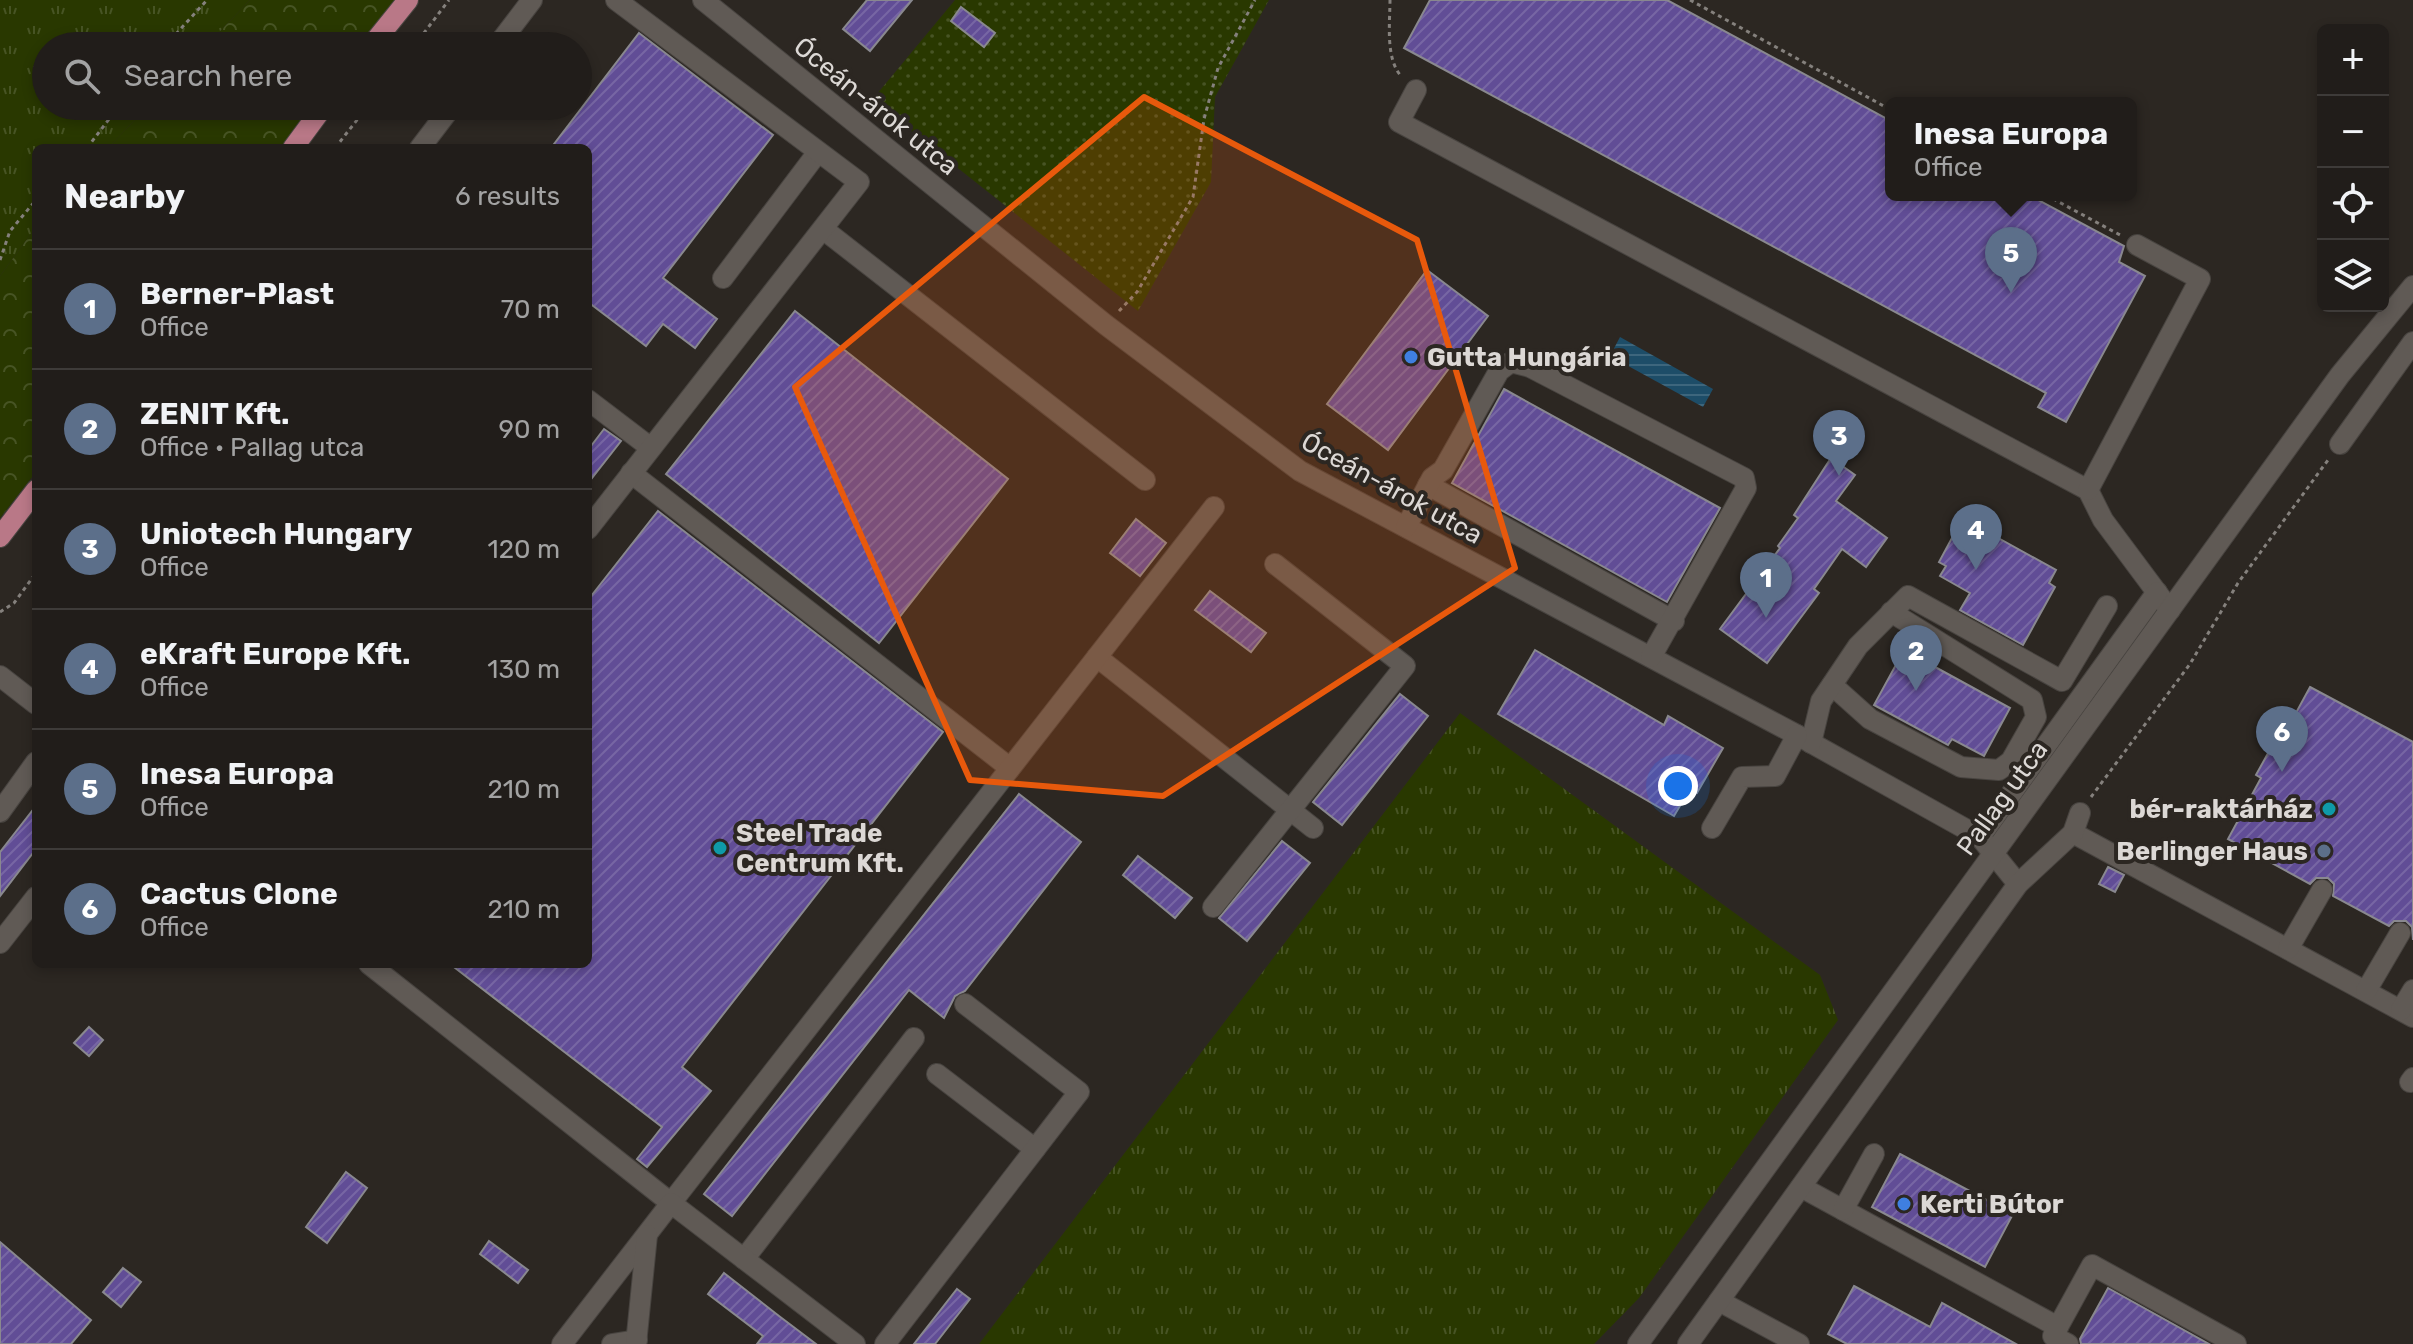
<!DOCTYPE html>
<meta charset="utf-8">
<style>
:root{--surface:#211d1a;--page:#2d2a27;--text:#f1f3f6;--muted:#a2a2a2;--line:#3e3b39;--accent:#ea580c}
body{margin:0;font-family:Rubik,sans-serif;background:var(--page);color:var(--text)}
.controls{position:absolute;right:24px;top:24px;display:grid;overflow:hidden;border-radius:12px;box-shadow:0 4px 12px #0003}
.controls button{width:72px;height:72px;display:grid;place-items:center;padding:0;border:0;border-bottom:2px solid var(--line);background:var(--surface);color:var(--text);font:40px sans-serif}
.you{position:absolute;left:1678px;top:786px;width:28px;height:28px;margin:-20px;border:6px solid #fff;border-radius:50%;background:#1a73e8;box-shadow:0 0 0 12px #1a73e833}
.badge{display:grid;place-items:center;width:52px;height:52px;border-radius:50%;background:var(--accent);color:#fff;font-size:26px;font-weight:700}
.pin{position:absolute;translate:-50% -66px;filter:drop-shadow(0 2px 4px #0008)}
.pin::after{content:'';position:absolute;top:42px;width:28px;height:24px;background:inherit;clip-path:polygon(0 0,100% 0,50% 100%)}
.popup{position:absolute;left:1885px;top:97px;width:252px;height:104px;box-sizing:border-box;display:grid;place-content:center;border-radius:12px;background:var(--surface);filter:drop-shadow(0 2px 6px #0005);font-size:26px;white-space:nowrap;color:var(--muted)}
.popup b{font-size:30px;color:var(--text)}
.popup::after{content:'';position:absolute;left:50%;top:100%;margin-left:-16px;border:16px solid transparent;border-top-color:var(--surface)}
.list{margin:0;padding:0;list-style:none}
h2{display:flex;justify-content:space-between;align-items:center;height:104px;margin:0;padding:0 32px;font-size:34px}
h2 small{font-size:26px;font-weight:400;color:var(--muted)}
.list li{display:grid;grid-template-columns:52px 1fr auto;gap:24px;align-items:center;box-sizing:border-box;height:120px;padding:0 32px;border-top:2px solid var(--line)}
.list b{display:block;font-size:30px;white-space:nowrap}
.list p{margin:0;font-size:26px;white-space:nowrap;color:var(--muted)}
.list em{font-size:26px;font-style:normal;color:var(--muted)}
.icon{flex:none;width:44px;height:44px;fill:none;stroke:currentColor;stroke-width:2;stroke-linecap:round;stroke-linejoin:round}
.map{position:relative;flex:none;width:2413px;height:1344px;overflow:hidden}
.search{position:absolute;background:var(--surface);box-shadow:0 4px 12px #0003;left:32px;top:32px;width:560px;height:88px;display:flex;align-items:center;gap:20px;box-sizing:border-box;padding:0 28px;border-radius:44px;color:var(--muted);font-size:30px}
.panel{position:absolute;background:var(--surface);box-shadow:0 4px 12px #0003;left:32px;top:144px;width:560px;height:824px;border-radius:12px}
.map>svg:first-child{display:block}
</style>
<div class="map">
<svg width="2413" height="1344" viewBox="0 0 2413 1344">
<defs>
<pattern id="grass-tufts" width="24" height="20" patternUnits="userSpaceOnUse" patternTransform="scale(2)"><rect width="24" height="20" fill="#293800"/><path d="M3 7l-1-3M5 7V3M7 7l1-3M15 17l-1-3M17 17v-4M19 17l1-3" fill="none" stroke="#475424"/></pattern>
<pattern id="forest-crowns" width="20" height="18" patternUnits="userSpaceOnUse" patternTransform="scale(2)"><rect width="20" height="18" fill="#293800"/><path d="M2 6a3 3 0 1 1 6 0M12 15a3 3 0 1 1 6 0" fill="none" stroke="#475424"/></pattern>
<pattern id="garden-dots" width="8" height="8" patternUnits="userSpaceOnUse" patternTransform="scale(2)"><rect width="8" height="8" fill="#293800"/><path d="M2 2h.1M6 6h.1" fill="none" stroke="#475424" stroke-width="1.8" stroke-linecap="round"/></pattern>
<pattern id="water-rules" width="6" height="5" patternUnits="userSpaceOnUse" patternTransform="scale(2)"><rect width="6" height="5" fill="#1d4d68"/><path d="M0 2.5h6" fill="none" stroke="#3d667d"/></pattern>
<pattern id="building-hatch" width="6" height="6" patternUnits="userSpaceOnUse" patternTransform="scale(2)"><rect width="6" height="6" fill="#614d96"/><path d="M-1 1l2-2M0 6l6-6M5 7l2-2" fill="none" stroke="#7766a4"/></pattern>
</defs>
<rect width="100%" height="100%" fill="#2c2722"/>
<g fill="url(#grass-tufts)">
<polygon points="0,0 250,0 206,46 46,46 46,106 148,106 108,148 36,148 36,227 0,276"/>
<polygon points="1460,713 1820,975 1838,1020 1639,1298 1594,1344 979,1344"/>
</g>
<g fill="url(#forest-crowns)">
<polygon points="250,0 408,0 372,46 206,46"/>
<polygon points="148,106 325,106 292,148 108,148"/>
<polygon points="36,227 36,472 0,518 0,276"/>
</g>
<polygon fill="url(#garden-dots)" points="955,0 1269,0 1215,97 1211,182 1138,311 872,100"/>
<polygon fill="url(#water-rules)" points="1620,337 1713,389 1703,407 1610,356"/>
<g fill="url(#building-hatch)" stroke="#89888f" stroke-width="2">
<polygon points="867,0 912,0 870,51 843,29"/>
<polygon points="1430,0 1667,0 1891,121 1891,195 2029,195 2124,246 2119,262 2145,276 2066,422 2038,407 2046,393 1404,48"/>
<polygon points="961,7 995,33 984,47 951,21"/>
<polygon points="639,33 773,135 663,278 717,319 695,348 663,324 646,346 588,302 588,148 551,148"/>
<polygon points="1427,270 1488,316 1388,450 1327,404"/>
<polygon points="795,311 1008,479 879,643 666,474"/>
<polygon points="1504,389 1720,508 1667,602 1452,483"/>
<polygon points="604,429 621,441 588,483 588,450"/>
<polygon points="1831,458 1855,475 1836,501 1887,538 1866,567 1842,549 1814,589 1819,593 1767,663 1720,629 1780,548 1778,546 1798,518 1794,515"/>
<polygon points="658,511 943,732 682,1067 711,1091 647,1167 637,1159 662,1127 450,964 588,964 588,600"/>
<polygon points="1136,519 1166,543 1140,576 1110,553"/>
<polygon points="1973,524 2056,570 2049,583 2055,587 2023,645 1960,610 1970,593 1940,576 1946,566 1939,562 1953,536 1964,542"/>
<polygon points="1210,591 1266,633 1251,652 1195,610"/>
<polygon points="1535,650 1664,725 1668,716 1723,748 1697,793 1690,789 1674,816 1498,714"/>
<polygon points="1904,650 2010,708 1984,756 1952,739 1948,745 1874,705"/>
<polygon points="2310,687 2413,742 2413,940 2412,927 2406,921 2394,921 2389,926 2333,896 2334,884 2328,878 2316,878 2310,884 2228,839 2261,778 2256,775 2272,746 2277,748"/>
<polygon points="1400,694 1428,716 1342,825 1313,802"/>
<polygon points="1019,794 1081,842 965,991 955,996 944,1018 909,990 732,1216 704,1194"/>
<polygon points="36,806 36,849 0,896 0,852"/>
<polygon points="1282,841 1310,863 1247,941 1219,918"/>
<polygon points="1138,856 1192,898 1175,918 1123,875"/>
<polygon points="2108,867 2124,875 2115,892 2099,884"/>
<polygon points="89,1027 103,1040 89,1056 74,1043"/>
<polygon points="1900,1154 2013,1214 1985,1267 1872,1207"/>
<polygon points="346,1172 367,1188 327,1243 306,1227"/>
<polygon points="489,1241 528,1270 518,1283 480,1254"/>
<polygon points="0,1242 91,1320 71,1344 0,1344"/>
<polygon points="123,1268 141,1282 121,1307 103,1292"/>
<polygon points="724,1273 779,1316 816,1344 757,1344 763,1336 708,1294"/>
<polygon points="1854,1286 1930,1327 1942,1303 2016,1344 1847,1344 1828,1334"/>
<polygon points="2108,1288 2209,1344 2081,1344 2080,1339"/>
<polygon points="957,1289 970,1299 935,1344 914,1344"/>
</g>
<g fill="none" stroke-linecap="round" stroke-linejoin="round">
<defs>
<g id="minor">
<polyline points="703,0 1106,325 1300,471 1797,735 1980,837 2018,884"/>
<polyline points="497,46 532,0"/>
<polyline points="1416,90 1399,122 2088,490 2103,520 2170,610"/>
<polyline points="420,148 452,106"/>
<polyline points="823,229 1145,480"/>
<polyline points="723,278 818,152"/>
<polyline points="588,400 651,448"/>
<polyline points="2340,444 2413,342"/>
<polyline points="631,473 1010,768"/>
<polyline points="1428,485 1674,621"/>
<polyline points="2088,490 2200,279 2137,245"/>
<polyline points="1406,527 1432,478 1443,470 1499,371 1511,362 1530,367 1744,478 1746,488 1651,657"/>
<polyline points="588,529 859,182 616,0"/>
<polyline points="1097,657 1313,828"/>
<polyline points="0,676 36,704"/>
<polyline points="1832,685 1870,719 1961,767 1999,770 2011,761 2036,717 2032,700 1891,612"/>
<polyline points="1811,743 1821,701 1858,646 1908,596 2062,681 2107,606"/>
<polyline points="0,812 36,762"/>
<polyline points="1712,828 1742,777 1775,776 1797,735"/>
<polyline points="2073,833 2413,1017"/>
<polyline points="1980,837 2157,592"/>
<polyline points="1213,907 1405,666 1275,564"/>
<polyline points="0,943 36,897"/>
<polyline points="2288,949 2322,890"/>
<polyline points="369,964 671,1203 1214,507"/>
<polyline points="2366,991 2400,933"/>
<polyline points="2401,1010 2413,990"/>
<polyline points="937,1074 1035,1149"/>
<polyline points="2410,1082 2413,1078"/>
<polyline points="1801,1187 2058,1327"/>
<polyline points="1843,1210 1874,1154"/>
<polyline points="744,1259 914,1038"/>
<polyline points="1719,1301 1799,1344"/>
<polyline points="562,1344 671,1203 855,1344"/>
<polyline points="612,1344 637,1340"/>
<polyline points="636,1344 647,1235"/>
<polyline points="885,1344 1079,1092 965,1004"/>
<polyline points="1638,1344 2340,375 2413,286"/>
<polyline points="1688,1344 2018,884 2073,833 2080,813"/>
<polyline points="2068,1344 2053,1336 2092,1265 2236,1344"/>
</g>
<g id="major">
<polyline points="371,46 408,0"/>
<polyline points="293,148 324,106"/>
<polyline points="0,537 36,490"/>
</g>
</defs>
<use href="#minor" stroke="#484440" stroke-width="22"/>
<use href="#major" stroke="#484440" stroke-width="22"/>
<g stroke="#85817d" stroke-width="3" stroke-dasharray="4 4" stroke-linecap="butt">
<path d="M1390 0C1390 22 1385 60 1402 77"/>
<polyline points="1690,0 1891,110"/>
<polyline points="165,46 207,0"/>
<polyline points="414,46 449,0"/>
<polyline points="87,148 119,106"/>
<polyline points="335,148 368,106"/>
<polyline points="2046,195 2120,235"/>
<polyline points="0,260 10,231 36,200"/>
<polyline points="1119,311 1137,292 1193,197 1204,119 1218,68 1255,0"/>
<polyline points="0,612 14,603 36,573"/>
<polyline points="2091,797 2190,664 2238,583 2328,460"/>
</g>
<use href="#minor" stroke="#605a55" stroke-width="20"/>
<use href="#major" stroke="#b97887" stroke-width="20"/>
</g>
<path fill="#e8590c" fill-opacity="0.2" stroke="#e8590c" stroke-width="6" stroke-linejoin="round" d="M1144 97 1417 240 1515 568 1163 796 970 780 795 387Z"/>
<g fill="#3f7fe0" stroke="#2c2722" stroke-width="3">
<circle cx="1411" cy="357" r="8"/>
<circle cx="1904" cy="1204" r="8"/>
</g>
<g fill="#0f9aa8" stroke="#2c2722" stroke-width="3">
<circle cx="2329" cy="809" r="8"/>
<circle cx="720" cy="848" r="8"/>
</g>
<circle fill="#5c6f8a" stroke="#2c2722" stroke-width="3" cx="2324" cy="851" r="8"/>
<g text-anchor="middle" stroke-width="8" stroke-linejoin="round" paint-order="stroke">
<g font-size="26" fill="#dcd8d5" stroke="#2c2722">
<text transform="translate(876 106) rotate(39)" y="9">Óceán-árok utca</text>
<text transform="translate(1392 488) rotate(29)" y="9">Óceán-árok utca</text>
<text transform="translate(2002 798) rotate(-54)" y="9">Pallag utca</text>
</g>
<g font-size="26" font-weight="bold" fill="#dcd8d5" stroke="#2c2722" text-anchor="start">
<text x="1427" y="366">Gutta Hungária</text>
<text x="2313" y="818" text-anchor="end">bér-raktárház</text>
<text x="736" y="842">Steel Trade<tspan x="736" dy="30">Centrum Kft.</tspan></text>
<text x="2308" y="860" text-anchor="end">Berlinger Haus</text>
<text x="1920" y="1213">Kerti Bútor</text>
</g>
</g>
</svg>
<div class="controls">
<button>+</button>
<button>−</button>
<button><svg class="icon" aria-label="locate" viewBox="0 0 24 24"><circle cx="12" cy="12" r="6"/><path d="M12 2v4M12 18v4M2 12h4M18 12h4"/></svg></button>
<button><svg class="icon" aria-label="layers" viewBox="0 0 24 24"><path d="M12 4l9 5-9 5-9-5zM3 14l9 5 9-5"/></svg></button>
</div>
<div class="you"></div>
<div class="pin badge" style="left:1766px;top:618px;background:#5c6f8a">1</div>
<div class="pin badge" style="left:1916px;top:691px;background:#5c6f8a">2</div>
<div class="pin badge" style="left:1839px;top:476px;background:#5c6f8a">3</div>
<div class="pin badge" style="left:1976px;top:570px;background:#5c6f8a">4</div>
<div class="pin badge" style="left:2011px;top:293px;background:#5c6f8a">5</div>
<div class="popup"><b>Inesa Europa</b>Office</div>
<div class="pin badge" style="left:2282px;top:772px;background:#5c6f8a">6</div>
<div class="search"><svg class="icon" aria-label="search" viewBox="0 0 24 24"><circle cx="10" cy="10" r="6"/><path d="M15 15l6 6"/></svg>Search here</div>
<section class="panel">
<h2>Nearby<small>6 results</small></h2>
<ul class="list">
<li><span class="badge" style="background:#5c6f8a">1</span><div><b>Berner-Plast</b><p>Office</p></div><em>70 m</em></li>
<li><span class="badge" style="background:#5c6f8a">2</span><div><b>ZENIT Kft.</b><p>Office · Pallag utca</p></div><em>90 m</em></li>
<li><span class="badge" style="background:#5c6f8a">3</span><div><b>Uniotech Hungary</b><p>Office</p></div><em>120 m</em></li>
<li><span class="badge" style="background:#5c6f8a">4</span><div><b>eKraft Europe Kft.</b><p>Office</p></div><em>130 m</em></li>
<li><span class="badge" style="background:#5c6f8a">5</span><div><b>Inesa Europa</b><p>Office</p></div><em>210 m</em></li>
<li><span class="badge" style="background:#5c6f8a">6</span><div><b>Cactus Clone</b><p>Office</p></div><em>210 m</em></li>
</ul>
</section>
</div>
